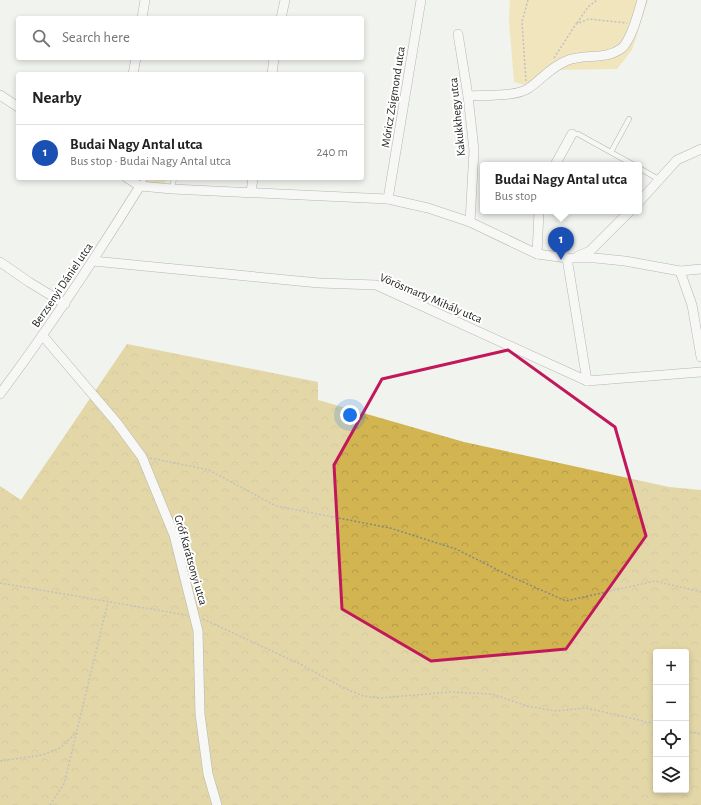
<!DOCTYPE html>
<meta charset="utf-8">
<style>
:root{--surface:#fff;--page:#f2f2f2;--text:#222;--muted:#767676;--line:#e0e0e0;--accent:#3985b8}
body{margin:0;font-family:"Alegreya Sans",sans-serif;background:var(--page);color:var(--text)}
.controls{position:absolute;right:12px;bottom:12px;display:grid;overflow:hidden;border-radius:4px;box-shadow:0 2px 6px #0003}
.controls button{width:36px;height:36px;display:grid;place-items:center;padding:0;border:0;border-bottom:1px solid var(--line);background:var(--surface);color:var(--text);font:20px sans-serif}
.you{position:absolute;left:350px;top:415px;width:14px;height:14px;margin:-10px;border:3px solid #fff;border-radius:50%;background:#1a73e8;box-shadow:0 0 0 6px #1a73e833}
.badge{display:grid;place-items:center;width:26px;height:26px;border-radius:50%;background:var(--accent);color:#fff;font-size:13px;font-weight:700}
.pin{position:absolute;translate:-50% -33px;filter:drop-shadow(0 1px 2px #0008)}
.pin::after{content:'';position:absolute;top:21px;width:14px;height:12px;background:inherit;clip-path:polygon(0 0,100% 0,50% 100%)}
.popup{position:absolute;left:480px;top:162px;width:162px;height:52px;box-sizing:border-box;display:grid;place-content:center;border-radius:4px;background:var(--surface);filter:drop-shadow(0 1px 3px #0005);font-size:13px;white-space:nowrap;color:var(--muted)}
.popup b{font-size:15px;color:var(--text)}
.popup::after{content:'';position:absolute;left:50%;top:100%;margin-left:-8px;border:8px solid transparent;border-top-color:var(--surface)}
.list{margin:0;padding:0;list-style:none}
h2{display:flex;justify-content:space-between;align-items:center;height:52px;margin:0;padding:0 16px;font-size:17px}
h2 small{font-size:13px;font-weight:400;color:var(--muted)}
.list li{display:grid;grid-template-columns:26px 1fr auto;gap:12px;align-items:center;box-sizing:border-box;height:56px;padding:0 16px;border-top:1px solid var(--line)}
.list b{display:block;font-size:15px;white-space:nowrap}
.list p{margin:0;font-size:13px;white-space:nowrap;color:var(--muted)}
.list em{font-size:13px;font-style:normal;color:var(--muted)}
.icon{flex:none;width:22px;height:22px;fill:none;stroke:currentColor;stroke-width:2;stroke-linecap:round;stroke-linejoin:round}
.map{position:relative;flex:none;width:701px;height:805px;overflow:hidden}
.search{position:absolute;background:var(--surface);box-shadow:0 2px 6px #0003;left:16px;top:16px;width:348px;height:44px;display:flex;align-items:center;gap:10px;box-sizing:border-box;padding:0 14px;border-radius:4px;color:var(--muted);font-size:15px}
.panel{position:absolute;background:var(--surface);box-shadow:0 2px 6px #0003;left:16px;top:72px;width:348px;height:108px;border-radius:4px}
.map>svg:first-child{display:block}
</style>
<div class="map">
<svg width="701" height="805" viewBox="0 0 701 805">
<defs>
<pattern id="forest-crowns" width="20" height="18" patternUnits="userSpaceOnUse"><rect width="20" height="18" fill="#d2b550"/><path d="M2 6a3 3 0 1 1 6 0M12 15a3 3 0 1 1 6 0" fill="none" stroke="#b49b46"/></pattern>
</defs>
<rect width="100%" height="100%" fill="#f0f3ee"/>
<g fill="#efd580">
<polygon points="510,0 648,0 632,50 617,69 556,70 534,88 514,82 509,20"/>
<polygon points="148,178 170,178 162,184 146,182"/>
</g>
<path fill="url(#forest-crowns)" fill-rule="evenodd" d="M127 344 318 382V400L464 442 669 487 701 490V805H0V486L21 500ZM656 652H686V790H656Z"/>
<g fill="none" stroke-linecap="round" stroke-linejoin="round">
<defs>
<g id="lane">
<polyline points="572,134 578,134 634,165"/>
<polyline points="611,152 629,119"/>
<polyline points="639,168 660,180"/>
<polyline points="140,186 145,178"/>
<polyline points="172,189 174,178"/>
</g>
<g id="street">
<polyline points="142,18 145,0"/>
<polyline points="281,18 285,0"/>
<polyline points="458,34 468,96 474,150 470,222"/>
<polyline points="133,74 136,58"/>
<polyline points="272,74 274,58"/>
<polyline points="0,95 18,107"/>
<path d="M468 96C484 95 517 97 529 88 542 79 551 67 566 61 584 53 605 61 622 48 632 39 638 13 642 0"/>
<polyline points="555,165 572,134"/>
<polyline points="127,178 140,186 172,189 388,199 428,208 470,222 537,254 567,258 595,258 625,261 680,271 701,269"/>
<polyline points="251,192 253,178"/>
<polyline points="388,199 421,0"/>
<polyline points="639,202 677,160 701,149"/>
<polyline points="537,254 539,211"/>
<polyline points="578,256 590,251 630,211"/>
<polyline points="567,258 587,381"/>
<polyline points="93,261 319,283 376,285 587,381 701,372"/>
<polyline points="0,262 29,282 65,304"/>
<polyline points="680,271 692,305 701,357"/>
<polyline points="43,336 117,423 142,457 174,535 198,631 200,714 208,774 217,805"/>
<path d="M0 394C50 327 96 257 140 186"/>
</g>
</defs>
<use href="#lane" stroke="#6c6f6b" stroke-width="5.5"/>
<use href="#street" stroke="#6c6f6b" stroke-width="10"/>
<g stroke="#868885" stroke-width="1.5" stroke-dasharray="2 2" stroke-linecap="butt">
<polyline points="577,23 588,7 597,0"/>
<polyline points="554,58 576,24 589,19 627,23"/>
<polyline points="526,81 522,22 528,0"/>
<polyline points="150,458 209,470 276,506 390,528 456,549 514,578 566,601 655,581 701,592"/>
<polyline points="0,583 186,615"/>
<polyline points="203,619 302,665 344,688 363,696 380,698 450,692 492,694 527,706 555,711 586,708 656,724"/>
<polyline points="686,731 701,734"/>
<polyline points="0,761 42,755 60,748 76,733"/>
<polyline points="50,805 64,784 108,602"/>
</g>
<use href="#lane" stroke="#fff" stroke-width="4.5"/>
<use href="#street" stroke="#fff" stroke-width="9"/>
</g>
<path d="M0 0H701V805H0ZM508 350 615 427 646 536 566 649 431 661 342 609 334 465 382 379Z" fill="#f0f3ee" fill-opacity=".55" fill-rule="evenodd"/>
<path fill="none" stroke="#c2185b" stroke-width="3" stroke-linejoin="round" d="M508 350 615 427 646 536 566 649 431 661 342 609 334 465 382 379Z"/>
<g text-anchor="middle" stroke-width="4" stroke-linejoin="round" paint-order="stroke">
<g font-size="12" fill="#212220" stroke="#fff">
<text transform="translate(393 97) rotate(-81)" y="4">Móricz Zsigmond utca</text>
<text transform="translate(457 117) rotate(-96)" y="4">Kakukkhegy utca</text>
<text transform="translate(62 285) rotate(-56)" y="4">Berzsenyi Dániel utca</text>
<text transform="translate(431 298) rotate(23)" y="4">Vörösmarty Mihály utca</text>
<text transform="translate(191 560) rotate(74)" y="4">Gróf Karátsonyi utca</text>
</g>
</g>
</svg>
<div class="controls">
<button>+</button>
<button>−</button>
<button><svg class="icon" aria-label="locate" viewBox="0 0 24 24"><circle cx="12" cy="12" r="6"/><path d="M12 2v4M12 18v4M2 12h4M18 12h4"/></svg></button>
<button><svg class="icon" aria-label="layers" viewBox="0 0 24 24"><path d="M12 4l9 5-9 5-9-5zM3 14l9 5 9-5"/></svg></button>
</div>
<div class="you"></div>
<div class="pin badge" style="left:561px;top:260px;background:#1a4fb4">1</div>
<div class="popup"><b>Budai Nagy Antal utca</b>Bus stop</div>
<div class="search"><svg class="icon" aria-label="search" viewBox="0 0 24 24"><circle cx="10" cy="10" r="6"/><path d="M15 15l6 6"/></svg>Search here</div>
<section class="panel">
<h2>Nearby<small></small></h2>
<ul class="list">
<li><span class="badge" style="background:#1a4fb4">1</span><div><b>Budai Nagy Antal utca</b><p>Bus stop · Budai Nagy Antal utca</p></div><em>240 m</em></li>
</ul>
</section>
</div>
